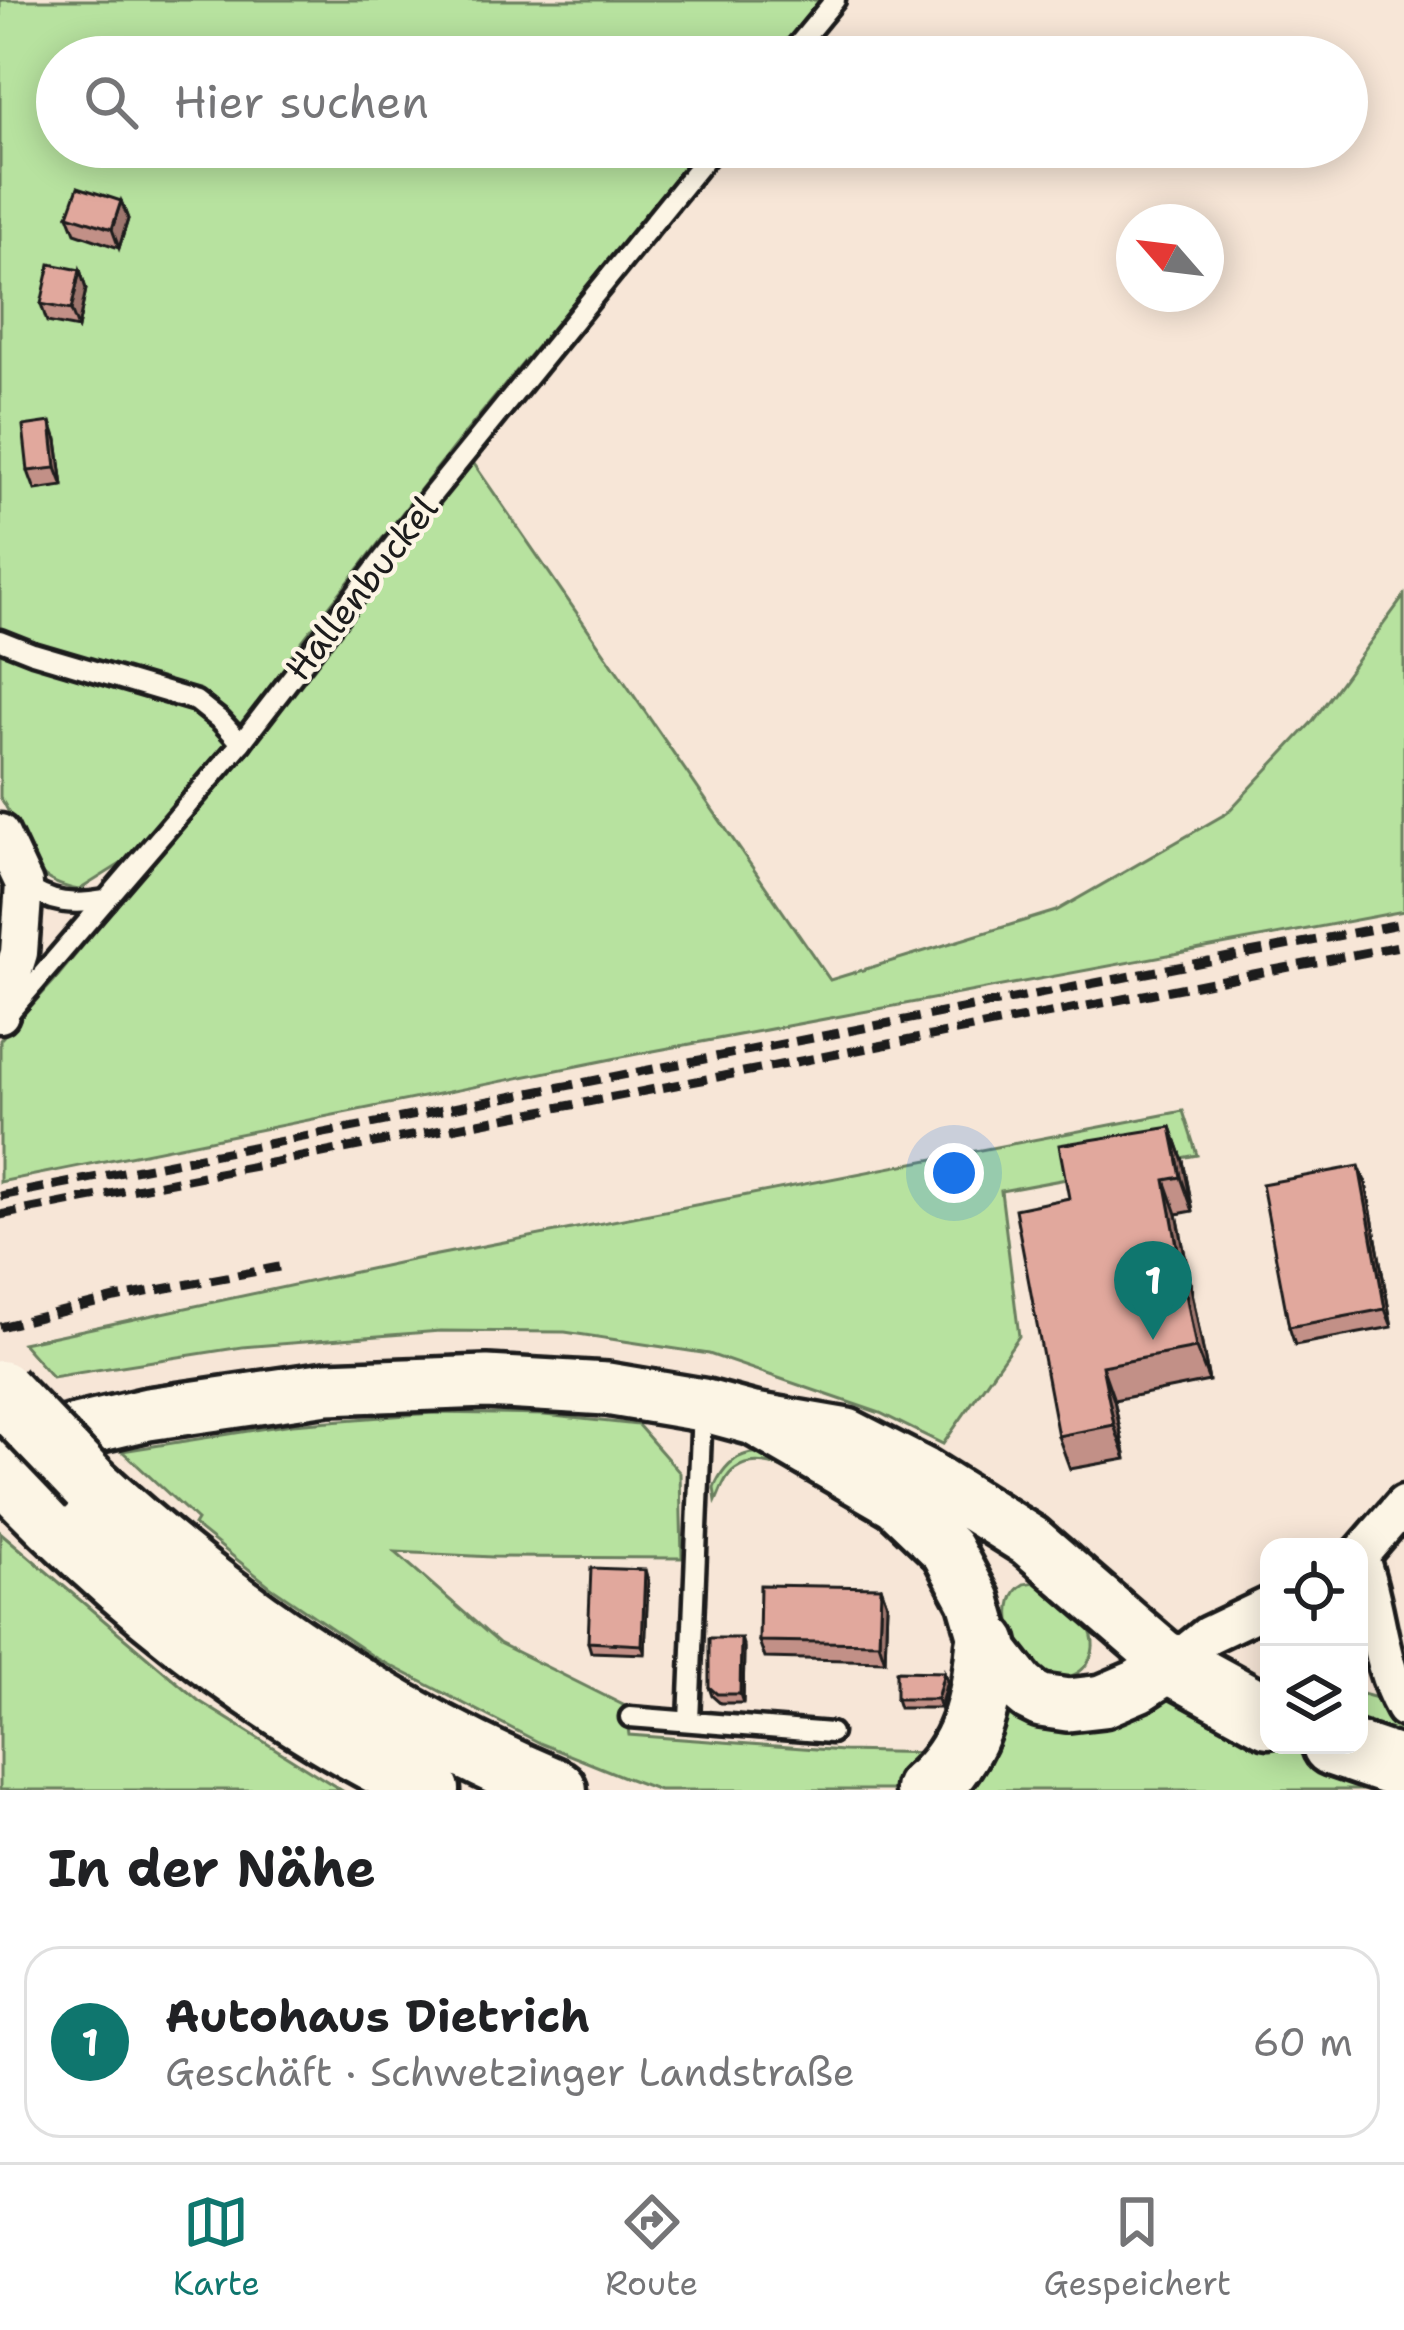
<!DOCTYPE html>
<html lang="de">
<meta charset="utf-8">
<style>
:root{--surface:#fff;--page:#f6f6f6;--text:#202124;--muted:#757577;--line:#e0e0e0;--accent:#0f766e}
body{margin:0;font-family:"Shantell Sans",sans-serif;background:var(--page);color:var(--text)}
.controls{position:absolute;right:36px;bottom:36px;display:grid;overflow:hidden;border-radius:24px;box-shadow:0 6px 30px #0003}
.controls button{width:108px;height:108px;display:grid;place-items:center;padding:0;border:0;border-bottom:3px solid var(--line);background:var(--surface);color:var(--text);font:60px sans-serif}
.compass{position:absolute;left:1116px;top:204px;width:108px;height:108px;border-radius:50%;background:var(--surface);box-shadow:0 6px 30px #0003;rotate:298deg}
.you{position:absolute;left:954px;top:1173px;width:42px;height:42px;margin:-30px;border:9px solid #fff;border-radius:50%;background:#1a73e8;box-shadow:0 0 0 18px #1a73e833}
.badge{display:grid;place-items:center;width:78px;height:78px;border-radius:50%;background:var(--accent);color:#fff;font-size:39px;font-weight:700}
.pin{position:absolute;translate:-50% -99px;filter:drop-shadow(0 3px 6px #0008)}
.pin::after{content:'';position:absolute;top:63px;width:42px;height:36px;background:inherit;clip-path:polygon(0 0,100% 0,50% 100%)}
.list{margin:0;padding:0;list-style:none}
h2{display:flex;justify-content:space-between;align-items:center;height:156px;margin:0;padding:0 48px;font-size:51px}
h2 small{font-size:39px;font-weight:400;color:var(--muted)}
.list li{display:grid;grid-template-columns:78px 1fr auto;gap:36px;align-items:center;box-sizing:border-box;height:192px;margin:0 24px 24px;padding:0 24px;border:3px solid var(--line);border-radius:36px}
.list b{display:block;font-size:45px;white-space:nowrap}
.list p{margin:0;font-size:39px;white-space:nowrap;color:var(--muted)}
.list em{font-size:39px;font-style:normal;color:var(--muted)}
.icon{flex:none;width:66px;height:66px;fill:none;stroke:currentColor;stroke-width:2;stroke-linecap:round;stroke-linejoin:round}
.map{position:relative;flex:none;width:1404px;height:1790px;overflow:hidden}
.search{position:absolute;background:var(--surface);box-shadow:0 6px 30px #0003;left:36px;right:36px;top:36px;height:132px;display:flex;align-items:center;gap:30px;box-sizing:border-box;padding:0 42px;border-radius:66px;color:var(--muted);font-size:45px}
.sheet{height:372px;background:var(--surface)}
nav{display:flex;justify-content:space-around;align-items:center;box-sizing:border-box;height:168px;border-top:3px solid var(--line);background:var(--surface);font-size:33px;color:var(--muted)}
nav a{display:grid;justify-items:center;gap:6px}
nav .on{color:var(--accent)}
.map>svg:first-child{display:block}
</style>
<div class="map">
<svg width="1404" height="1790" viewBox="0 0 1404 1790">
<rect width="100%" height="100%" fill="#f7e6d7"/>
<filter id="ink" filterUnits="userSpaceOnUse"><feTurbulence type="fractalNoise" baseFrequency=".00833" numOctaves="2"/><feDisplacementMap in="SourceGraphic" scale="24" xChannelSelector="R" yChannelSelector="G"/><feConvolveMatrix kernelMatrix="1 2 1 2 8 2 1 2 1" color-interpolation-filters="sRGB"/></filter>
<g filter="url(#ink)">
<g fill="#b7e29f" stroke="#6a7f5e" stroke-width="3">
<path d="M0 0H825L777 57H57V147H702L456 444 285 663 304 678 472 461 830 980 1056 911 1227 813 1312 722 1404 596V911L637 1054 0 1182V1040L54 981 145 870 130 858 79 890C17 878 30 841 0 797Z"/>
<polygon points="1183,1111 1197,1155 1001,1191 1019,1336 943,1444 880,1413 709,1354 565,1332 440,1331 242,1347 52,1377 22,1343 416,1259"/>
<path d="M433 1413 544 1415 638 1425 680 1473 682 1558 492 1557 395 1552 499 1643 625 1706 629 1735 843 1751 933 1753C986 1681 965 1578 894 1525 869 1507 840 1495 813 1482 790 1471 759 1452 735 1469 725 1476 721 1490 716 1501L714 1488C719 1475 729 1460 744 1455 765 1447 794 1463 814 1472 850 1487 887 1507 916 1533 940 1555 959 1588 966 1620 982 1691 964 1744 906 1790H659L624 1777 542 1744 374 1657 271 1587 194 1525 197 1520 122 1451 292 1424Z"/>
<polygon points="0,1532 199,1701 341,1790 0,1790"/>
<path d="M1043 1581C1065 1599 1108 1630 1088 1662 1081 1674 1070 1678 1057 1677 1049 1676 1039 1673 1032 1667 1013 1652 997 1598 1024 1584 1025 1584 1041 1581 1043 1581Z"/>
<polygon points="1170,1676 1269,1745 1305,1745 1404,1790 962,1790 990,1707"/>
<polygon points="1359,1693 1388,1701 1404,1730 1404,1756 1359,1734"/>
</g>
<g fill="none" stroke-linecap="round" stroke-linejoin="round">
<defs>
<g id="service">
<polyline points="788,57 835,0"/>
<polyline points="0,640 33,653 196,701 221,721 241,743"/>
<path d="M24 884C50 905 75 905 106 900"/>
<polyline points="9,1013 241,743 432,495 715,147"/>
<polyline points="630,1717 831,1733"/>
<polyline points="689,1721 702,1409"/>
</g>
<g id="minor">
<polyline points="0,833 24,884 19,953 0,1014"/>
<path d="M1359 1556C1378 1606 1377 1660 1404 1708"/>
<polyline points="1359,1556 1404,1504"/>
<polyline points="1172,1664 1208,1635 1269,1606"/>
</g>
<polyline id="secondary" points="11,1446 148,1414 327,1388 487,1382 607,1389 702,1405 754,1419 847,1435 923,1474 1030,1541 1172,1664 1138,1686 1103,1701 1068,1705 1041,1701 1031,1696 1020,1687 987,1645 974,1600 947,1550 897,1502 754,1419"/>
<g id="trunk">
<path d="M0 1468C99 1572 214 1669 339 1741 368 1758 399 1774 429 1790"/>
<path d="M90 1485C228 1612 383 1717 556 1790"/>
<polyline points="1172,1664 1269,1717"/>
<polyline points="1333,1745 1404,1769"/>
<path d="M926 1790C971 1752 982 1701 987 1645"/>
</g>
</defs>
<use href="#service" stroke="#1c1c1c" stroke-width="27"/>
<use href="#minor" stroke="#1c1c1c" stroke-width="45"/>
<use href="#secondary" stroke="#1c1c1c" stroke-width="60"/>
<use href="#trunk" stroke="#1c1c1c" stroke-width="69"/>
<use href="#service" stroke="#fcf5e5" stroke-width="18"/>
<use href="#minor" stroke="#fcf5e5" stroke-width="36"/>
<use href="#secondary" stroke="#fcf5e5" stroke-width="51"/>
<use href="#trunk" stroke="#fcf5e5" stroke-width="60"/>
<g stroke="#1c1c1c" stroke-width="9" stroke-dasharray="18 9" stroke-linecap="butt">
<polyline points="0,1196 1404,923"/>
<polyline points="0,1215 1404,945"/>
<polyline points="0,1327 115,1298 279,1267"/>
</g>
<defs>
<polyline id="trunk-bridge" points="0,1391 90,1485"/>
</defs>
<use href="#trunk-bridge" stroke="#1c1c1c" stroke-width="69" stroke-linecap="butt"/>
<use href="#trunk-bridge" stroke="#fcf5e5" stroke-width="60"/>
</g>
<g fill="#c29087" stroke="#1c1c1c" stroke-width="3">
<polygon points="121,201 128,219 119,248 75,233 68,215"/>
<polygon points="80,270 86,289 78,328 47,322 41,304"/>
<polygon points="57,440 63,486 35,490 28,471"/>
<polygon points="1171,1127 1183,1161 1193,1211 1177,1214 1209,1381 1114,1400 1126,1459 1070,1469 1058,1436 1069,1198"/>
<polygon points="1366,1184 1392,1327 1295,1345 1289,1327"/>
<polygon points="648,1580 645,1654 591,1652 588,1642"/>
<polygon points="881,1587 887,1604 885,1661 765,1658 759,1641"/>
<polygon points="744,1648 743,1703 720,1703 712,1696 709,1687"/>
<polygon points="947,1681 940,1708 899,1708 896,1699"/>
</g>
<g fill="#9e766e" stroke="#1c1c1c" stroke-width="3">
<polygon points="121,201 128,219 119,248 112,229"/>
<polygon points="80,270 86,289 78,328 71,310"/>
<polygon points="51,422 57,440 63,486 56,468"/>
<polygon points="1171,1127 1183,1161 1193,1211 1181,1177"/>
<polygon points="1359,1166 1366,1184 1392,1327 1385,1309"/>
<polygon points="1165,1180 1177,1214 1209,1381 1196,1348"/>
<polygon points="1102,1366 1114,1400 1126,1459 1114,1425"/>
<polygon points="645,1570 648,1580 645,1654 642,1645"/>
<polygon points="881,1587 887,1604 885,1661 879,1643"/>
<polygon points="741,1638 744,1648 743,1703 740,1694"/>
<polygon points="944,1672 947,1681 940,1708 937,1699"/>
</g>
<g fill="#e1a89d" stroke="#1c1c1c" stroke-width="3">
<polygon points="78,187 121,201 112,229 68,215"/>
<polygon points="50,264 80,270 71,310 41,304"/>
<polygon points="51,422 56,468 28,471 23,426"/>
<polygon points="1171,1127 1181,1177 1165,1180 1196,1348 1102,1366 1114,1425 1058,1436 1015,1209 1069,1198 1059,1145"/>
<polygon points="1359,1166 1385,1309 1289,1327 1262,1184"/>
<polygon points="591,1568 645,1570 642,1645 588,1642"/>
<polygon points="760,1585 881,1587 879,1643 759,1641"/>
<polygon points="709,1638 741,1638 740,1694 717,1694 709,1687"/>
<polygon points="896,1671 944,1672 937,1699 896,1699"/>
</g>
</g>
<g text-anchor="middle" stroke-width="9" stroke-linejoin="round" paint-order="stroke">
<g font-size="36" fill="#1c1c1c" stroke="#fcf5e5">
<text transform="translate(361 588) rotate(-52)" y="13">Hallenbuckel</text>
</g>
</g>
</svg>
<div class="controls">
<button><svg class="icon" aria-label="locate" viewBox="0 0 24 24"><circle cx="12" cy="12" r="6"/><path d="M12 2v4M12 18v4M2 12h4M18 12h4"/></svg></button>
<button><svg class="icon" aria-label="layers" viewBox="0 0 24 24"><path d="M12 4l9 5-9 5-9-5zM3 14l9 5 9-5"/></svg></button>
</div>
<svg class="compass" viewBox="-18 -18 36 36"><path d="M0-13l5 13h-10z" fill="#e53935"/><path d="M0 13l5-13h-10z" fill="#757577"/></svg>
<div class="you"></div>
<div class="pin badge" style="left:1153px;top:1340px">1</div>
<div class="search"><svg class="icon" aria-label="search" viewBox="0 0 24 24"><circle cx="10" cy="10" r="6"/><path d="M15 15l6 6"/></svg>Hier suchen</div>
</div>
<section class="sheet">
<h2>In der Nähe<small></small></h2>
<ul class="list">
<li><span class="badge">1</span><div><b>Autohaus Dietrich</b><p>Geschäft · Schwetzinger Landstraße</p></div><em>60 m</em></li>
</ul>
</section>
<nav>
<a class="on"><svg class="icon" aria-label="map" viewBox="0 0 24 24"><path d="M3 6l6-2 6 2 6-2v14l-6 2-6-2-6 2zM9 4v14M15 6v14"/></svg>Karte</a>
<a><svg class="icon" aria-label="directions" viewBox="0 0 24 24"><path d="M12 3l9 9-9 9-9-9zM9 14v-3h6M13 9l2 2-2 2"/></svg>Route</a>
<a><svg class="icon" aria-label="saved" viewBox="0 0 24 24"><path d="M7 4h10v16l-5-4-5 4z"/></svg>Gespeichert</a>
</nav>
